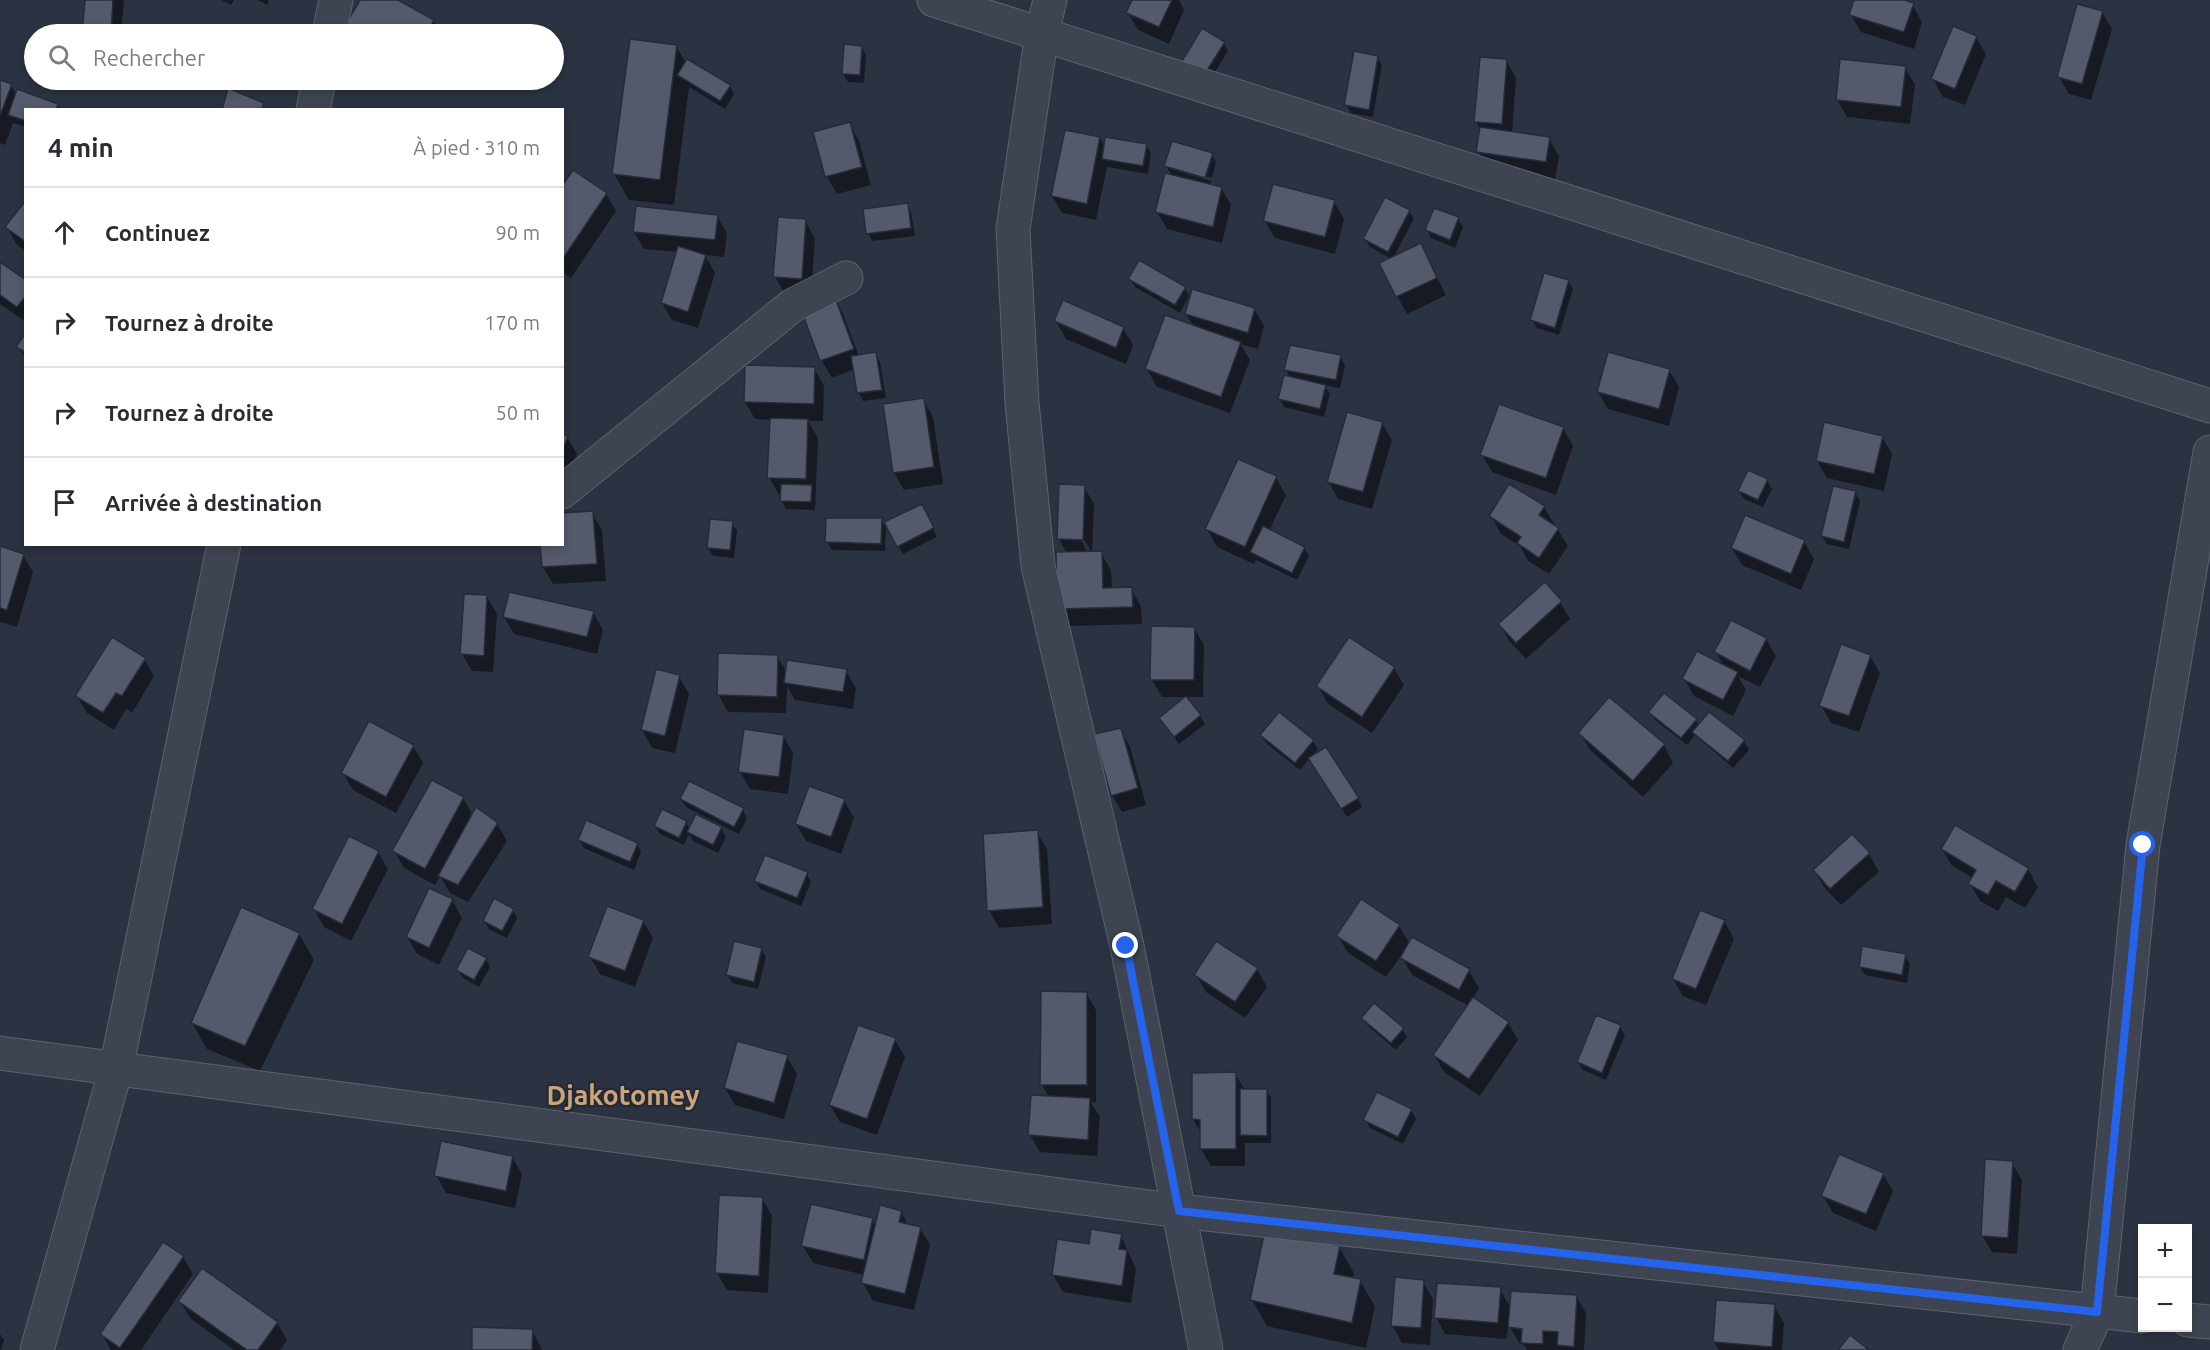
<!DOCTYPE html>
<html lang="fr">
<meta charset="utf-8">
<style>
:root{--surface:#fff;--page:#f2f2f3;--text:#2b2b33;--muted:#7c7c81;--line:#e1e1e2}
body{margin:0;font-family:Ubuntu,sans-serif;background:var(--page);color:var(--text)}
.controls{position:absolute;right:18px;bottom:18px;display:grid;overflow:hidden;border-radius:0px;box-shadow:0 3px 9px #0003}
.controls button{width:54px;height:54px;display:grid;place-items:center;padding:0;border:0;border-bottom:2px solid var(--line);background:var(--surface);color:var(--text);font:30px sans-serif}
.stop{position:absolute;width:18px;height:18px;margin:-14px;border:4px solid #2563eb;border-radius:50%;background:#fff}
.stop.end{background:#2563eb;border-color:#fff;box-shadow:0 2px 6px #0008}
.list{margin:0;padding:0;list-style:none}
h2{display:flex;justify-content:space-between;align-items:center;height:78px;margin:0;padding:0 24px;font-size:26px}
h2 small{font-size:20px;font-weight:400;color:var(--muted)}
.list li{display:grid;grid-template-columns:39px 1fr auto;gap:18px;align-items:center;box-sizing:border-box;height:90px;padding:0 24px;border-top:2px solid var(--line)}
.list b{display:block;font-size:22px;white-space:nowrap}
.list em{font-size:20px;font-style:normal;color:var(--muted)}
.icon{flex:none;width:33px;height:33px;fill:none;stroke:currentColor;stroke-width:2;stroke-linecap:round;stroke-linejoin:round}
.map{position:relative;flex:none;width:2210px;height:1350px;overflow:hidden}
.search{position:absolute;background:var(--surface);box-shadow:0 3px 9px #0003;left:24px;top:24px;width:540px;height:66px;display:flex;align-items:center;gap:15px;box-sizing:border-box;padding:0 21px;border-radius:33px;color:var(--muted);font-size:22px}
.panel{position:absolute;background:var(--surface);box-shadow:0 3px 9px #0003;left:24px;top:108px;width:540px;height:438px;border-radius:0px}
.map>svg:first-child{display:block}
</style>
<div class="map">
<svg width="2210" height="1350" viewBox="0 0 2210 1350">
<rect width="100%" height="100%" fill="#2b3241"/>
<g fill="#0007" fill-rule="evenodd">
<polygon points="86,0 124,0 121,34 83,34"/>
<polygon points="221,0 234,0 231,5"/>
<polygon points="258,0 269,0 267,5"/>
<polygon points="361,0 395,0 433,21 441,34 354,34 348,24"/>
<polygon points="1134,0 1179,0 1184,10 1169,44 1138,30 1128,13"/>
<polygon points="1855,0 1899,0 1912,4 1922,22 1914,49 1861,32 1851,15"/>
<polygon points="2102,12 2112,29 2091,100 2069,94 2059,77"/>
<polygon points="1976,37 1986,54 1965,105 1943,97 1933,79"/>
<polygon points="1224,43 1228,51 1206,87 1186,74"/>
<polygon points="676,46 686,63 730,86 734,94 725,109 689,87 674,205 629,200 614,174"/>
<polygon points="861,47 866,55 864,83 848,82 843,74"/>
<polygon points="1377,57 1382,65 1373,117 1351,113 1346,105"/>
<polygon points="1506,60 1516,78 1512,133 1549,139 1559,156 1555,179 1488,169 1478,151 1481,131 1476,122"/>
<polygon points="1905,68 1915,85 1910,124 1847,117 1837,100"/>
<polygon points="0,81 11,85 16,95 57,105 59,110 26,110 26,127 13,123 5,145 0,143"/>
<polygon points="849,124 859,141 871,185 837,194 827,177"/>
<polygon points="1100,138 1105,148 1146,145 1151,153 1148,174 1107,167 1096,220 1062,213 1052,196"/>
<polygon points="1212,154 1216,162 1212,178 1170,166 1170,169 1211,181 1210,185 1221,188 1231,205 1222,243 1167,229 1157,212 1172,176 1166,165"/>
<polygon points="562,189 606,194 616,211 571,278 562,272"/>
<polygon points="1334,202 1344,219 1335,254 1275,238 1265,221"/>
<polygon points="26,203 26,251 17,245 7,227"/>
<polygon points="907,204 911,212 915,236 872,241 868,233"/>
<polygon points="1409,211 1414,219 1393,258 1420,245 1446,295 1407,314 1397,296 1392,259 1370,247 1365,239"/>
<polygon points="717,216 727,233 724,257 705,255 715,273 698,328 672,320 662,303 678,252 644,249 634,232"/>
<polygon points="1458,219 1463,227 1455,248 1431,238 1427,230"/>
<polygon points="805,221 815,238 811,296 785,294 775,277"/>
<polygon points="0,264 26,281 26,322 0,304"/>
<polygon points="1130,279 1185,288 1189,296 1180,313 1135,287"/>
<polygon points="1568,281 1573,289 1559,335 1537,328 1532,320"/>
<polygon points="833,296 843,314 859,356 875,353 880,362 886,398 863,401 859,393 855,369 832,378 822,361 802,308"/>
<polygon points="1254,309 1264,326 1258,349 1240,344 1250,360 1230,413 1157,387 1147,369 1194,327 1186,314"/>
<polygon points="1056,321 1123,328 1133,345 1126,364 1066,339"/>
<polygon points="26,335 26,357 18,347"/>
<polygon points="1340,357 1345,365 1340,388 1324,385 1330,394 1324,417 1284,407 1280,399 1290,378 1286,370"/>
<polygon points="814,368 824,386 823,421 808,421 818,438 815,510 786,509 782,501 782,495 779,495 769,477 771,420 755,419 745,402"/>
<polygon points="1669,370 1679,387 1669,426 1608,409 1598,392"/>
<polygon points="923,400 933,417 943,484 904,490 894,473"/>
<polygon points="1382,423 1392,440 1372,509 1338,499 1329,482"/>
<polygon points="1563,428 1573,446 1556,495 1492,472 1482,455"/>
<polygon points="562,436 567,437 577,454 569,478 562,476"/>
<polygon points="1882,437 1892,454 1884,491 1827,478 1817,461"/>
<polygon points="1276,478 1286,495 1269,531 1304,548 1309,556 1297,580 1256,560 1254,564 1217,547 1207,529"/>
<polygon points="1767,481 1772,489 1763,507 1744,499 1739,491"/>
<path d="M1084 487 1094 504 1092 553H1101L1111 570 1112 589H1131L1141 606 1142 624 1068 626 1059 609 1067 553 1058 538ZM1080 533 1092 553H1088L1078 534Z"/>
<polygon points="1855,492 1860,501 1849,549 1827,544 1822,536"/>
<polygon points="1544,507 1568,546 1549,574 1528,561 1520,546 1501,534 1491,516"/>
<polygon points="592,513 602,530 606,581 553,584 543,567"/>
<polygon points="926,514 937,537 903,554 898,546"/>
<polygon points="881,520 886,528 885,551 832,550 827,542"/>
<polygon points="732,523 737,531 734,558 713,556 708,548"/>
<polygon points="1804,542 1814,559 1801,590 1742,565 1732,548"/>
<polygon points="0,548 23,555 33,572 17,627 0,622"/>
<polygon points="487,597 497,614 493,672 472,671 462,654"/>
<polygon points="1560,602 1570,619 1526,659 1510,642 1500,625"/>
<polygon points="593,612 603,630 597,654 514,634 504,617"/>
<polygon points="1194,628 1204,645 1203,697 1162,697 1152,680"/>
<polygon points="1766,639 1776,656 1760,687 1738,676 1746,690 1733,716 1694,696 1684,679 1724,666 1716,652"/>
<polygon points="777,656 787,673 846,671 856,688 853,709 795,700 787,686 786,713 728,712 718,694"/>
<polygon points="1870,656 1880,673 1859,732 1831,723 1821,705"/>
<polygon points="144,659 154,676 132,713 126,709 114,730 87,713 77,696"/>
<polygon points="1394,668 1404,685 1372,733 1328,704 1318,686"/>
<polygon points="679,677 689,694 675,753 652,748 642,730"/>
<polygon points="1650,712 1696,720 1699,726 1744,741 1749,750 1733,768 1695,735 1687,745 1655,720"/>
<polygon points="1200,716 1205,724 1179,744 1166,726"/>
<polygon points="1120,729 1130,747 1146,805 1122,812 1112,795"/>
<polygon points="1580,733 1664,745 1673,763 1643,797 1590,750"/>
<polygon points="783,736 793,753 788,794 750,789 740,772"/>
<polygon points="1262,736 1313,741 1318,749 1311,757 1358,799 1362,807 1347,817 1310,758 1300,770 1267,744"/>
<polygon points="413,746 423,763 396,813 353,790 343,773"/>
<polygon points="463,798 473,816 497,824 507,841 468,902 450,893 440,876 435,885 404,868 394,851"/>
<polygon points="681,799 743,810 747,818 739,834 686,807"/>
<polygon points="844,800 854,818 841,854 806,841 796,824"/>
<polygon points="686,822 690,830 721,828 726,837 718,853 693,841 689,834 684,845 660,834 655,826"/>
<polygon points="1037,832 1047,849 1052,924 999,928 989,910"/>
<polygon points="1852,836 1869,854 1879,872 1841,905 1824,887 1814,870"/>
<polygon points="579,839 637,844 641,852 634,870 584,848"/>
<polygon points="1942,849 2028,869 2038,887 2025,908 2006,897 1998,911 1980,901 1970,884 1973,878 1952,866"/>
<polygon points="378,852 388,869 351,941 324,927 314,909"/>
<polygon points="806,873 811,882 801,906 760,889 756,881"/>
<polygon points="452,900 462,918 439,965 417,954 407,937"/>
<polygon points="513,910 517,918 507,938 489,929 484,921"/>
<polygon points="643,921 653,938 635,987 600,974 590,957"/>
<polygon points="1724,921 1734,939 1706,1005 1683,996 1673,979"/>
<polygon points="1399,926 1410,944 1412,939 1469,971 1479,988 1473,999 1508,1023 1518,1040 1480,1096 1444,1072 1434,1055 1469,1006 1412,975 1401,956 1386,977 1348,953 1338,936"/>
<polygon points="299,934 314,960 260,1071 207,1049 192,1023"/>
<polygon points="761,949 766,957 758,989 732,983 728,975"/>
<polygon points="1905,956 1910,964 1907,983 1865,975 1860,967"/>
<polygon points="486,959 490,967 479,987 463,978 458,970"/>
<polygon points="1257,969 1267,987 1245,1018 1206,992 1196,975"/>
<polygon points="1086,993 1096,1010 1096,1102 1091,1102 1100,1117 1097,1156 1040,1152 1030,1135 1049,1097 1042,1085"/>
<polygon points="1363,1018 1402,1029 1407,1037 1396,1050 1368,1026"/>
<polygon points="859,1026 895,1040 905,1057 877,1135 840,1122 830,1105"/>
<polygon points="1620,1027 1625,1035 1606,1080 1583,1070 1578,1062"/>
<polygon points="787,1057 797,1074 784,1119 735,1105 725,1088"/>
<polygon points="1235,1074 1245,1090 1266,1090 1271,1098 1271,1143 1245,1143 1245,1166 1211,1166 1201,1149 1201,1133 1193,1119"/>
<polygon points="1411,1110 1416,1119 1403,1144 1370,1128 1365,1119"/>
<polygon points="512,1157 522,1174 515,1208 446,1193 436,1175"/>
<polygon points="2012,1163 2022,1180 2017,1254 1992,1252 1982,1235"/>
<polygon points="1883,1174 1893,1191 1876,1231 1833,1213 1823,1196"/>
<polygon points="762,1198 772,1216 768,1293 727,1290 717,1273"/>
<polygon points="901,1212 908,1225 920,1228 930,1245 914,1310 873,1301 863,1283 865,1275 813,1263 803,1246 872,1219 877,1227"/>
<polygon points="1121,1236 1136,1269 1131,1303 1063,1292 1053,1275 1091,1246"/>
<polygon points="1339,1247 1354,1273 1353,1279 1360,1281 1375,1306 1366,1348 1267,1326 1252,1300"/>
<polygon points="183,1257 193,1274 141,1350 111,1350 102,1334"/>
<polygon points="1423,1282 1433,1299 1430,1345 1402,1343 1392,1325"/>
<polygon points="1500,1289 1511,1309 1576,1296 1586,1313 1584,1350 1527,1350 1524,1345 1520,1344 1508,1324 1507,1339 1445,1334 1436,1317"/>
<polygon points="180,1301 277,1323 287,1340 280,1350 234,1350 190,1318"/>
<polygon points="1774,1306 1784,1323 1782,1350 1719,1350 1714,1342"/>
<polygon points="532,1330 542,1350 473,1350"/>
<polygon points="0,1334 4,1340 1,1350 0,1350"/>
</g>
<g fill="#545a6b" stroke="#252b38" stroke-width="1.5">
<polygon points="85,0 113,0 111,34 82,34"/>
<polygon points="360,0 398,0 434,20 426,34 365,34 346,24"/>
<polygon points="1132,0 1172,0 1159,27 1126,13"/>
<polygon points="1854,0 1904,0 1914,3 1904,32 1849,15"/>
<polygon points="2077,4 2103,11 2082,84 2057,77"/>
<polygon points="1953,26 1977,36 1955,89 1931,79"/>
<polygon points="1202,28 1225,42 1201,80 1179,66"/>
<polygon points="630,39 677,45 660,180 612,174"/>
<polygon points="844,44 862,46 860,75 842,74"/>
<polygon points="1354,51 1378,56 1369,110 1344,105"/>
<polygon points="1480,57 1507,59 1502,124 1474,122"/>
<polygon points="687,59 731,85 720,101 677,75"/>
<polygon points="1840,59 1906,66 1901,107 1836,100"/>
<polygon points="0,80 12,84 0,116"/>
<polygon points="228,88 264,103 261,110 222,110"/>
<polygon points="17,89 58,104 56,110 26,110 26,121 8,115"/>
<polygon points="850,122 862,167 825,177 813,132"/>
<polygon points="1480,127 1550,137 1546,162 1476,152"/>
<polygon points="1065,130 1100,137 1087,204 1051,196"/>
<polygon points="1105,137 1147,144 1143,166 1102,159"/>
<polygon points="1172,141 1213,153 1205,178 1164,166"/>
<polygon points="573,170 607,193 562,260 562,186"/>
<polygon points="1165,173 1222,187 1213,227 1155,212"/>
<polygon points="1273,184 1335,200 1325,237 1263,221"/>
<polygon points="1385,197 1410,210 1388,252 1363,239"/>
<polygon points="26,200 26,242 5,227"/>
<polygon points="908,203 911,228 866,234 863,209"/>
<polygon points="636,206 718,215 715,240 633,232"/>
<polygon points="1434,208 1459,217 1450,240 1425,230"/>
<polygon points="778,217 806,219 802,279 773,277"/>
<polygon points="1421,243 1437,278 1396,297 1379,263"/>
<polygon points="678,246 706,255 688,312 661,303"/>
<polygon points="1139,260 1186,287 1175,305 1128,279"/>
<polygon points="0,262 26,280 26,296 17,307 0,295"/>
<polygon points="1544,273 1569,280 1555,328 1530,320"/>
<polygon points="1192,289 1255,308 1248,333 1185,314"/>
<polygon points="834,295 854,349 820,361 800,307"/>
<polygon points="1063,300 1124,327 1116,348 1054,321"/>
<polygon points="1165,315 1241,342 1221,397 1145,369"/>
<polygon points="26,332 26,353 16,347"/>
<polygon points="1290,345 1341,355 1336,380 1284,370"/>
<polygon points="876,352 882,390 857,393 851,356"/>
<polygon points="1608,352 1670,369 1659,409 1597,392"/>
<polygon points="745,365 815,367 814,404 744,402"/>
<polygon points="1284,375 1326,385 1320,409 1278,399"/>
<polygon points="924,398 934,467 893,473 883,404"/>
<polygon points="1499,404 1564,427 1546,478 1480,455"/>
<polygon points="1347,412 1383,422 1363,492 1327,482"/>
<polygon points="770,418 808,419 806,479 767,478"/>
<polygon points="1824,422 1883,436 1874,474 1816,461"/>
<polygon points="562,434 568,436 562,452"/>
<polygon points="1238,459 1277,476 1245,547 1205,529"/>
<polygon points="1748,470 1768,479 1758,500 1738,491"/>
<polygon points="781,484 812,485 811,502 780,501"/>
<polygon points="1059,484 1085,485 1083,540 1057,539"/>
<polygon points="1509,484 1545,506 1539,515 1559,528 1539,558 1517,543 1521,537 1489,516"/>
<polygon points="1833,486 1856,491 1844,542 1821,536"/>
<polygon points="922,504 934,528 897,547 884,522"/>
<polygon points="593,511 597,564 542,567 540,544 562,544 562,513"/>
<polygon points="1745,515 1805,540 1791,574 1731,548"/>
<polygon points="826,518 882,518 881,544 825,542"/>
<polygon points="710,519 733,521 730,550 707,548"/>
<polygon points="1263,526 1305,547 1292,573 1250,552"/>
<polygon points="0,546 24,554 7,610 0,608"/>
<polygon points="1102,551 1103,588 1132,587 1133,607 1057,609 1056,552"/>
<polygon points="1545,582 1562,601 1516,643 1498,624"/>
<polygon points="509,592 594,611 587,637 503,617"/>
<polygon points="464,594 487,595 484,656 460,654"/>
<polygon points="1731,620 1767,638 1750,671 1714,652"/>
<polygon points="1151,626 1195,627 1194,680 1150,680"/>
<polygon points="112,637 146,658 122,696 116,693 103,713 75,696"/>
<polygon points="1349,637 1395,667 1362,717 1316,686"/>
<polygon points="1841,644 1871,655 1849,716 1819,706"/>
<polygon points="1697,651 1738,672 1723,700 1682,679"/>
<polygon points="718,653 778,655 777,697 717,695"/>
<polygon points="787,660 847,669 843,692 784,683"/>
<polygon points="656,669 680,675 665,736 641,730"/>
<polygon points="1664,693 1697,719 1681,738 1648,712"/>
<polygon points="1186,696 1201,715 1174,737 1159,718"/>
<polygon points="1609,697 1665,744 1633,781 1578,733"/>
<polygon points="1279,712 1314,740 1295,763 1260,735"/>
<polygon points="1709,712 1745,740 1728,761 1692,732"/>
<polygon points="369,721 414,745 386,797 341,773"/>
<polygon points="1121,728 1138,788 1111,796 1094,734"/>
<polygon points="744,729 784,735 779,777 738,772"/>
<polygon points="1326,747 1359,798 1341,809 1308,758"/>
<polygon points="432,780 464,797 425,869 392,851"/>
<polygon points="689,781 744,808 734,827 680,799"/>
<polygon points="809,786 845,799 831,837 795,824"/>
<polygon points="476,807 498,823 458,885 438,876"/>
<polygon points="662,809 687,821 679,838 654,826"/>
<polygon points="696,814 722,827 713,845 687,832"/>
<polygon points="586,820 638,843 630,862 578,840"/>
<polygon points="1955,825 2029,868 2015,892 1996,881 1988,895 1968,884 1976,870 1941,849"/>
<polygon points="1038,830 1043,907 987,911 983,834"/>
<polygon points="1852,834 1870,853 1830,889 1813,870"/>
<polygon points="349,836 379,851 342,924 312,909"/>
<polygon points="765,855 808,872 797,898 754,881"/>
<polygon points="429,888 453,899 429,948 406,937"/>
<polygon points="494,898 514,909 502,931 483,921"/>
<polygon points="1361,899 1400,925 1376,961 1336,936"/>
<polygon points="607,906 644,920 625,971 588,957"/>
<polygon points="241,907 300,933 245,1046 191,1023"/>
<polygon points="1700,910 1725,920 1696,989 1672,979"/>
<polygon points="1412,937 1470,969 1459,990 1400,958"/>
<polygon points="734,941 762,948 754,982 726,975"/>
<polygon points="1216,941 1258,968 1235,1002 1194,975"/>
<polygon points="1862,946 1906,954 1902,975 1859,967"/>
<polygon points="468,948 487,958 474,980 456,970"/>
<polygon points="1041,991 1087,992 1087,1085 1040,1085"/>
<polygon points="1473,997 1509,1022 1469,1079 1433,1055"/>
<polygon points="1374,1003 1404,1028 1391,1043 1361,1018"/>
<polygon points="1596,1015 1621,1025 1602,1073 1577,1062"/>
<polygon points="858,1025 896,1038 867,1119 829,1105"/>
<polygon points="737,1041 788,1055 774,1103 724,1088"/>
<polygon points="1236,1072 1236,1149 1200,1149 1200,1120 1192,1119 1192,1073"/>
<polygon points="1240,1089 1267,1089 1267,1136 1240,1135"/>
<polygon points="1377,1092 1412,1109 1398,1137 1363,1120"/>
<polygon points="1031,1095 1090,1098 1088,1140 1028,1135"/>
<polygon points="441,1141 513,1156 506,1191 434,1176"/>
<polygon points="1839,1154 1884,1173 1866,1214 1821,1196"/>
<polygon points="1985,1159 2013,1161 2008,1238 1981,1236"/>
<polygon points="719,1195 763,1197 759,1276 715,1273"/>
<polygon points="811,1204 873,1218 864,1260 801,1246"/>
<polygon points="880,1205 902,1211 899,1222 921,1227 905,1294 861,1283"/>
<polygon points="1091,1229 1122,1234 1119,1249 1127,1250 1122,1286 1052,1275 1057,1239 1089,1244"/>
<polygon points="1265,1230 1340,1246 1334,1274 1361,1279 1352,1323 1250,1300"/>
<polygon points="163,1242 184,1256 120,1348 100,1334"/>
<polygon points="202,1268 278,1322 258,1350 247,1350 178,1301"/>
<polygon points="1395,1277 1424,1280 1421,1328 1391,1326"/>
<polygon points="1437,1283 1501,1287 1498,1323 1434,1318"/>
<polygon points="1511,1291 1577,1295 1574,1347 1557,1345 1558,1332 1543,1331 1543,1344 1521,1343 1522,1329 1508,1327"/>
<polygon points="1716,1300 1775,1304 1772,1347 1713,1342"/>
<polygon points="472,1327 533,1329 532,1350 472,1350"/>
<polygon points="1850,1335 1869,1350 1838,1350"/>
</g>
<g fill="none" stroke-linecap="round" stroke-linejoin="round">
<defs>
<g id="minor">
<polyline points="934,0 2210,406"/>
<polyline points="1050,0 1042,33 1013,229 1022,403 1038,566 1127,946 1206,1350"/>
<polyline points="329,34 336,0"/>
<polyline points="313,110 319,80"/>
<polyline points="562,492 793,305 846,278"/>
<polyline points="0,1053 1179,1211 2142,1316"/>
<polyline points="2188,1320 2210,1322"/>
<polyline points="37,1350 116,1069 224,544"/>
<polyline points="2080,1350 2097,1312 2143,845 2210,452"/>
</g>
</defs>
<use href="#minor" stroke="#5d626e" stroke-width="35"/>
<use href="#minor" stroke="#3e4451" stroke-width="33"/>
</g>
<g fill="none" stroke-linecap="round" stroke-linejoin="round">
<polyline stroke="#2563eb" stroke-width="8" points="1126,946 1179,1211 2097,1312 2143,845"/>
</g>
<g text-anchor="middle" stroke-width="4.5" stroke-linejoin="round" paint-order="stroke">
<g font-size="27" font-weight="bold" fill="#cba477" stroke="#232936">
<text x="623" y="1105">Djakotomey</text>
</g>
</g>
</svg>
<div class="controls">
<button>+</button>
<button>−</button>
</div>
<div class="stop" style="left:2143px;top:845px"></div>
<div class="stop end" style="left:1126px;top:946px"></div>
<div class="search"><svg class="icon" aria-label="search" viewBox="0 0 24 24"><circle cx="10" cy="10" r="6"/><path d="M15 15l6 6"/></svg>Rechercher</div>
<section class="panel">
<h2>4 min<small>À pied · 310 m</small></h2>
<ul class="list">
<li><svg class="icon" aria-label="ahead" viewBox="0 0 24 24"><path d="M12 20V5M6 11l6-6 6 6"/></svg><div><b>Continuez</b></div><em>90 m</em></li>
<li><svg class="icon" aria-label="right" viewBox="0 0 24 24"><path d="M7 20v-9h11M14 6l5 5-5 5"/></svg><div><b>Tournez à droite</b></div><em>170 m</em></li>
<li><svg class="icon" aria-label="right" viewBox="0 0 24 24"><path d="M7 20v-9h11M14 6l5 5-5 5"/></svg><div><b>Tournez à droite</b></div><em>50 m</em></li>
<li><svg class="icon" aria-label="arrive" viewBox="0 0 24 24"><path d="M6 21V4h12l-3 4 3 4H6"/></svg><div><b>Arrivée à destination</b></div></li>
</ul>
</section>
</div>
